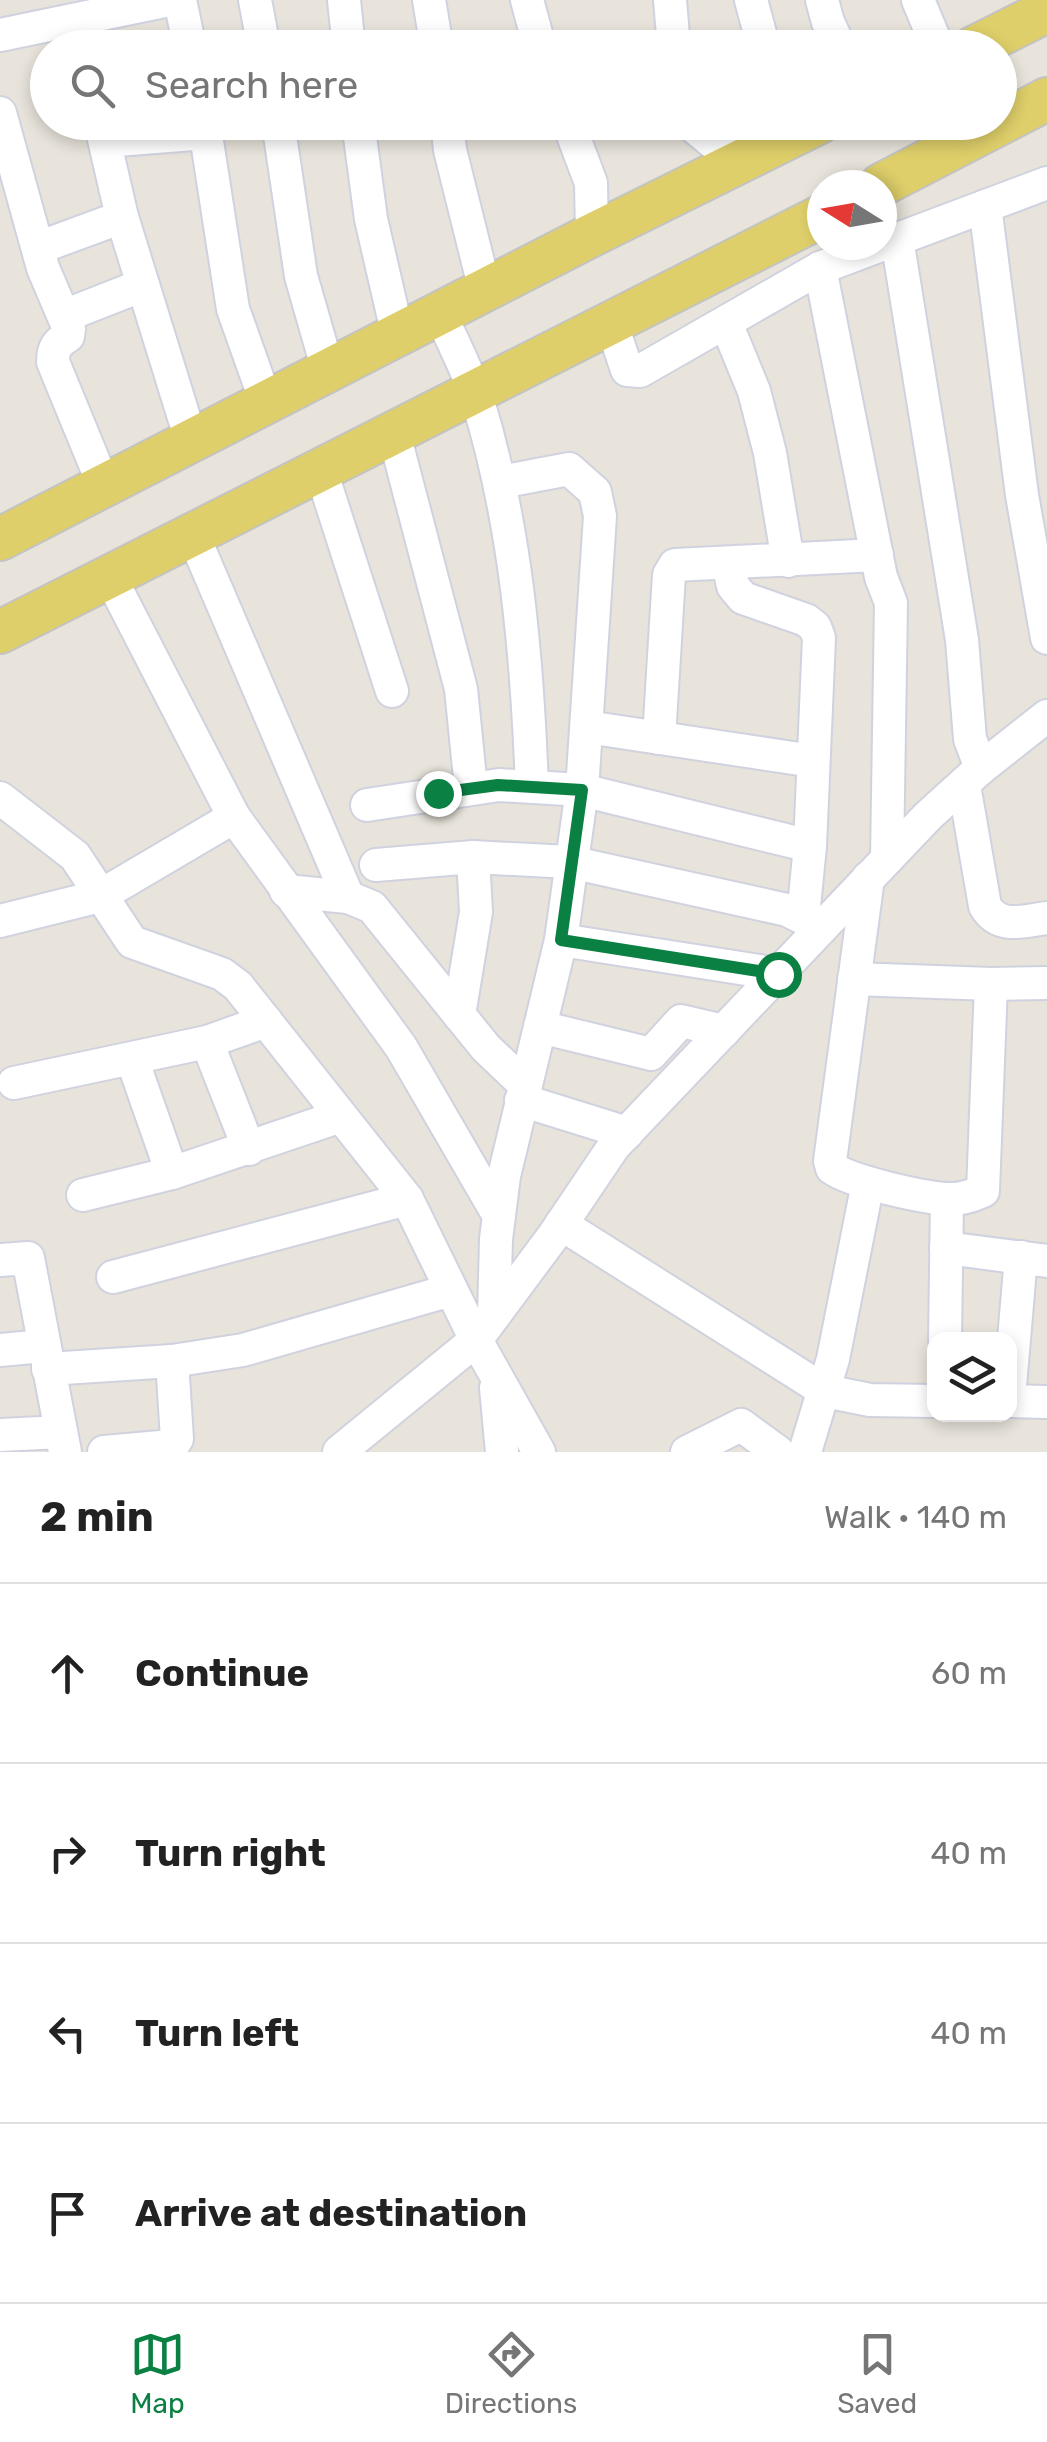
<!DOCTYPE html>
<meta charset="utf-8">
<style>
:root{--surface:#fff;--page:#f6f6f6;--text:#222;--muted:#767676;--line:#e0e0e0;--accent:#0b8043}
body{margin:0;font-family:Rubik,sans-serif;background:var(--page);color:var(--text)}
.controls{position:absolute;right:30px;bottom:30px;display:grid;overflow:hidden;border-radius:20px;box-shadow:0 5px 15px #0003}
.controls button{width:90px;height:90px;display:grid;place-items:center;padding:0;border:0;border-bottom:2px solid var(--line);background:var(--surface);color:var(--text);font:50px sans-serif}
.compass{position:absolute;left:807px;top:170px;width:90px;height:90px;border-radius:50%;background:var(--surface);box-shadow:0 5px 15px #0003;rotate:281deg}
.stop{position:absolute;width:30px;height:30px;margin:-22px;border:8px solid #0b8043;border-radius:50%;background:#fff}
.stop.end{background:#0b8043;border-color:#fff;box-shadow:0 2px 10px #0008}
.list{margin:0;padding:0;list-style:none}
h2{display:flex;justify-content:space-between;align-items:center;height:130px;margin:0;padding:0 40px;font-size:42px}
h2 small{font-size:32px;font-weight:400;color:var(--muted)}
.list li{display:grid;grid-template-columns:65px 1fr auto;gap:30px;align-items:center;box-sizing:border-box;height:180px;padding:0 40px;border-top:2px solid var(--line)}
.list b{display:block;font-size:38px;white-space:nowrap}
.list em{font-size:32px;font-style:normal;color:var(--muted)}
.icon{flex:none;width:55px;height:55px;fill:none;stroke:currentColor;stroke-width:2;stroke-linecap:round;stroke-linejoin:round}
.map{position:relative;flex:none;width:1047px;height:1452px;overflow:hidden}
.search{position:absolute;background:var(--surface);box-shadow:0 5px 15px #0003;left:30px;right:30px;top:30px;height:110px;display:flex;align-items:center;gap:25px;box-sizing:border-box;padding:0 35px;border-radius:55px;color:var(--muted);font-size:38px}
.sheet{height:850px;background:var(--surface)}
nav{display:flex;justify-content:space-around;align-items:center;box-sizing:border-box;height:140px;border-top:2px solid var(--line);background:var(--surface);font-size:28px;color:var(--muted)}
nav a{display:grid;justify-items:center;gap:5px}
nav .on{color:var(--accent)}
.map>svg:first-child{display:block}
</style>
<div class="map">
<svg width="1047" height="1452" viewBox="0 0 1047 1452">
<rect width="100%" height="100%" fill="#e8e4db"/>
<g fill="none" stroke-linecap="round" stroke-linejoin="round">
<defs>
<g id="minor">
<polyline points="180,0 190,48"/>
<polyline points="255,0 264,48"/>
<polyline points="344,0 349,48"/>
<polyline points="429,0 437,48"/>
<polyline points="527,0 540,48"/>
<polyline points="670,0 674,48"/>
<polyline points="751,0 764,48"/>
<polyline points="822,0 828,22 840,48"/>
<polyline points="918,0 938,48"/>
<polyline points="0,35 169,0"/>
<path d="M0 113 43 268 69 329 68 336C57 343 53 348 53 362L104 486"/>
<polyline points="100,122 122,217 191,440"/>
<polyline points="204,122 233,309 266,402"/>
<polyline points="278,122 301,276 328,370"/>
<polyline points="358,122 371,219 398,336"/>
<polyline points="447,122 450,150 485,290"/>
<polyline points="568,122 591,183 592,235"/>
<polyline points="688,122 738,163"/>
<polyline points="105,141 206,133"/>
<polyline points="985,206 1022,495 1047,638"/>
<polyline points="897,239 962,640 970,739 981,768"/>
<polyline points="882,245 1047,183"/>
<polyline points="38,248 122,217"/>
<polyline points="820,268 881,577 891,603 887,859"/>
<path d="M440 313C452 341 467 369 477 398 516 524 527 656 532 787"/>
<polyline points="64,316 143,285"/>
<polyline points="726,323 754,391 770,453 788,561"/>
<polyline points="612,325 627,370 640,371 820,268 881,245"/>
<polyline points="394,434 461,689 471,788"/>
<polyline points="321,471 392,691"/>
<polyline points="193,535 348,897"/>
<polyline points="728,563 733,586 743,598 806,620 815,627 819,638 810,846 803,917"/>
<polyline points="110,577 234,817 401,1047 499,1216"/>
<polyline points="587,727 813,761"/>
<polyline points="659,738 669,575 675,565 877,555"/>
<path d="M964 785 985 906C999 930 1023 921 1047 918"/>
<polyline points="0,798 75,856 132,942 222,974 238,986 407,1199 476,1340 539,1452"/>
<polyline points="367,805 499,785 582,790 810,846"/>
<polyline points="376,865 473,857 570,862 787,910 822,927"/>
<path d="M868 878 830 1161 832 1168C851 1182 928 1199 951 1199 963 1199 972 1196 983 1191L991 984"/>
<polyline points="286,891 348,897 372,907 486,1048 525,1085"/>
<polyline points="0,921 100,896 234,817"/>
<polyline points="561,940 778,974"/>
<polyline points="854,979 991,984 1047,983"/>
<polyline points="459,1015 476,912 473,857"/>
<polyline points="540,1027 651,1054 681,1021 724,1031"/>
<polyline points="207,1042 249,1149"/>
<polyline points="132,1059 172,1173"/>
<polyline points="14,1083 207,1042 266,1021"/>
<polyline points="521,1100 627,1133"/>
<polyline points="83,1195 172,1173 341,1116"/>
<polyline points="561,1224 825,1391 870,1400 934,1401"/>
<polyline points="946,1248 1047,1261"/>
<polyline points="0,1260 28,1258 65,1452"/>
<polyline points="113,1277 407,1199"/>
<polyline points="494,1315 496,1239 504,1176 561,940 582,790 600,516 595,492 569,469 501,482"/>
<polyline points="945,1340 947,1199"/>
<polyline points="0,1350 43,1346"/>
<polyline points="48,1369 172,1361 243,1350 451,1290"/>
<polyline points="1010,1386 1021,1257"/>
<polyline points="496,1388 502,1452"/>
<polyline points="1010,1401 1047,1402"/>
<polyline points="0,1435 61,1432"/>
<polyline points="104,1452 172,1446 177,1439 172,1361"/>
<polyline points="339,1452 476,1340 554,1235 614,1146 928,816 981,768 1047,716"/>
<polyline points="687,1452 741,1425 778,1452"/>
<polyline points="805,1452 833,1359 868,1183"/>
</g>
<g id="major">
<polyline points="973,48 1047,11"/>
<polyline points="881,185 1047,99"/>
<polyline points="0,539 592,235 820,122"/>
<polyline points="0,632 822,216"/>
</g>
</defs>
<use href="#minor" stroke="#d0d2df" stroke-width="36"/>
<use href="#major" stroke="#c3c3c3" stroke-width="46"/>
<use href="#minor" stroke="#fff" stroke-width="32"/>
<use href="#major" stroke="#decf6a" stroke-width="42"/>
</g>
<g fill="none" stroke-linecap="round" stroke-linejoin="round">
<polyline stroke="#0b8043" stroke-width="12" points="438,793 498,785 582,790 561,940 778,974"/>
</g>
</svg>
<div class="controls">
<button><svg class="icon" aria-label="layers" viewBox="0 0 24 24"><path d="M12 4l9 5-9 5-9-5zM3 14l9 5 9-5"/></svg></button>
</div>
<svg class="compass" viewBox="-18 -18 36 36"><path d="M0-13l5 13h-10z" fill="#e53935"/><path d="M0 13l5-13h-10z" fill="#767676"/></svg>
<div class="stop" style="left:778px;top:974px"></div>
<div class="stop end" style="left:438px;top:793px"></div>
<div class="search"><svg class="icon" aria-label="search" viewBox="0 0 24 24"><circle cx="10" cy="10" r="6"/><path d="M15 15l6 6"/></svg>Search here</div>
</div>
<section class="sheet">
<h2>2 min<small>Walk · 140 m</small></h2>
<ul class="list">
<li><svg class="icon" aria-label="ahead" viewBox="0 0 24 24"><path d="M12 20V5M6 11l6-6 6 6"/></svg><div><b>Continue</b></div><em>60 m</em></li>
<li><svg class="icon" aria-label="right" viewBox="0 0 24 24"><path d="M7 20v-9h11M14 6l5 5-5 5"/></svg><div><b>Turn right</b></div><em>40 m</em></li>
<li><svg class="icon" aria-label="left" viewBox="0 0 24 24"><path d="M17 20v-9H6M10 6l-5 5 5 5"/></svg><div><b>Turn left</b></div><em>40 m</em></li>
<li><svg class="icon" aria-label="arrive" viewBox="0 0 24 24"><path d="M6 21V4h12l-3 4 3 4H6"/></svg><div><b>Arrive at destination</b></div></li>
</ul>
</section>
<nav>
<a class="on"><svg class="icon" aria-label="map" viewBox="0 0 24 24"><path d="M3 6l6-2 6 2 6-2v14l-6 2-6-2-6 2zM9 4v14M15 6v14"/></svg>Map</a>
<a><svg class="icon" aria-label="directions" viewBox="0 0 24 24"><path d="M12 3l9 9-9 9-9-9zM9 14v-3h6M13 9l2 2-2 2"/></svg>Directions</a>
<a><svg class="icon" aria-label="saved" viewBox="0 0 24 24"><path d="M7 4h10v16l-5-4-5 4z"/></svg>Saved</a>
</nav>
